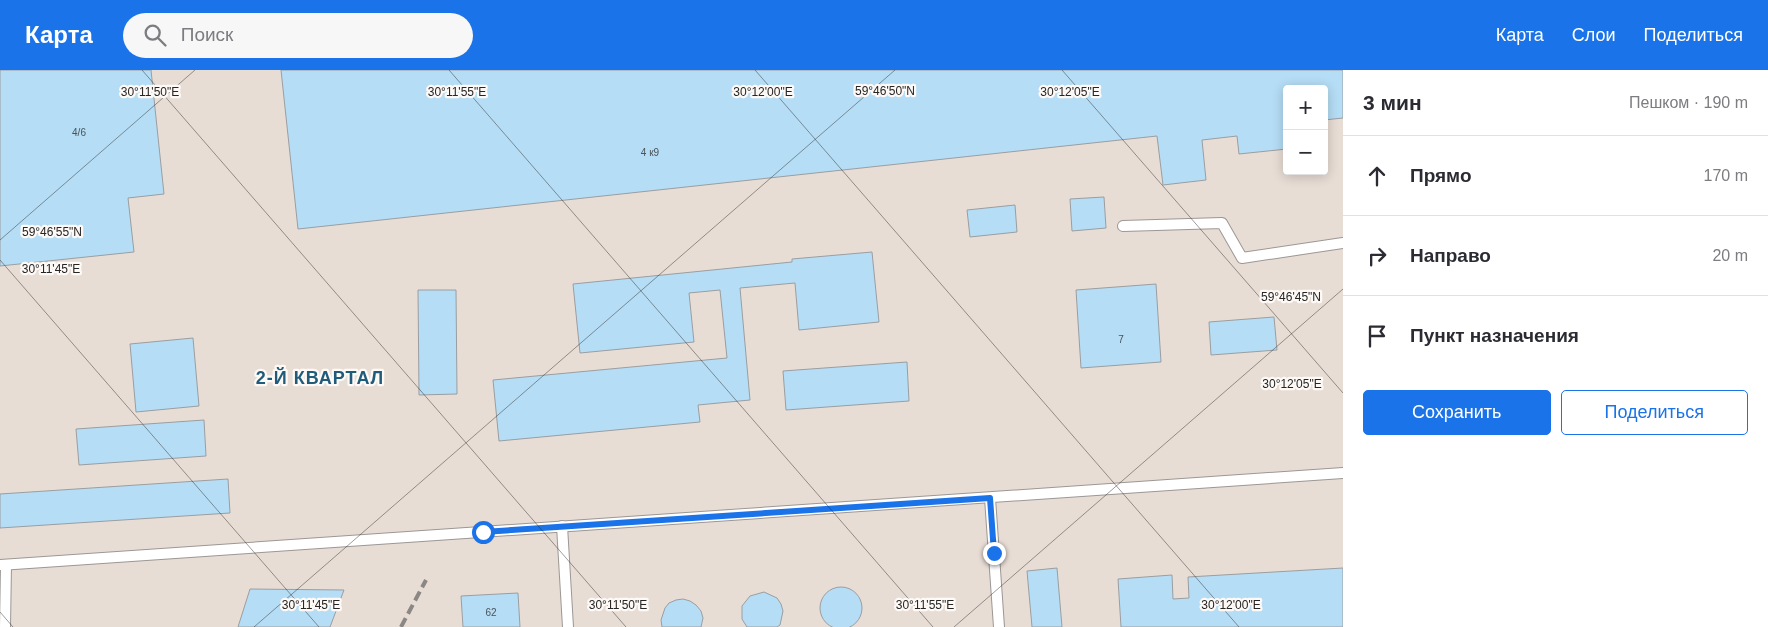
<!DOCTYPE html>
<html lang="ru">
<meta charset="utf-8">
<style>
:root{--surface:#fff;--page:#f7f7f7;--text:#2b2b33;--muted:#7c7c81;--line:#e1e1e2;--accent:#1a73e8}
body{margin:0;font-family:Helvetica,sans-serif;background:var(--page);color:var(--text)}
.controls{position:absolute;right:15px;top:15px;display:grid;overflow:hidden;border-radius:5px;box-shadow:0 2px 12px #0003}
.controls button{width:45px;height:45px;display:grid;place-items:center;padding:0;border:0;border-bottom:1px solid var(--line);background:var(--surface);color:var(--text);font:25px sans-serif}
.stop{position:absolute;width:15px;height:15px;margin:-11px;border:4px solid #1a73e8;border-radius:50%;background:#fff}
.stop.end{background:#1a73e8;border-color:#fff;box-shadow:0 1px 5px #0008}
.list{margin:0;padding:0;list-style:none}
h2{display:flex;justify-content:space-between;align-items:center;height:65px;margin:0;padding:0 20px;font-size:21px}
h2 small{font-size:16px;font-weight:400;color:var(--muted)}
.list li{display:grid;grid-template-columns:32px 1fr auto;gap:15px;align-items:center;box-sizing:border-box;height:80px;padding:0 20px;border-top:1px solid var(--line)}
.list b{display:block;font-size:19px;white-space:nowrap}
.list em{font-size:16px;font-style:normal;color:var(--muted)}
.actions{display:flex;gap:10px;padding:15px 20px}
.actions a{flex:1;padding:11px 0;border:1px solid var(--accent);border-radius:5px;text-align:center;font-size:18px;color:var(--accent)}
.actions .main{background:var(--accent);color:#fff}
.icon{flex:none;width:28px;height:28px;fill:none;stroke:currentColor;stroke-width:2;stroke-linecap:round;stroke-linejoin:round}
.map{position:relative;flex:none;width:1343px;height:557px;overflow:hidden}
header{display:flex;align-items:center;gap:30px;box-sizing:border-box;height:70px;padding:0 25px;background:var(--accent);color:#fff}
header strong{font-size:24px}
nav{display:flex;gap:28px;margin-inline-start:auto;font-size:18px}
.search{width:350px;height:45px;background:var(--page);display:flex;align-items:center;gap:12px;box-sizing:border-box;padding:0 18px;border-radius:28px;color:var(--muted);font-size:19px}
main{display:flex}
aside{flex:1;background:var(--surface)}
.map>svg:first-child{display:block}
</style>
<header>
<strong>Карта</strong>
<div class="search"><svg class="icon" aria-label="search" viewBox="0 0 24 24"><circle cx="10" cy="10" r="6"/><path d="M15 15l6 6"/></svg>Поиск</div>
<nav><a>Карта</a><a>Слои</a><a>Поделиться</a></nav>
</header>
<main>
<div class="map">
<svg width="1343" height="557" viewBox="0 0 1343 557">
<rect width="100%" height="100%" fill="#f0ece8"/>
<path fill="#e8ddd5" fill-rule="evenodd" d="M0 0H1343V557H0ZM1287 19H1324V101H1287Z"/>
<g fill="#b5ddf5" stroke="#9a9ea1">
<polygon points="0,0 151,0 164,124 128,128 134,182 0,196"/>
<polygon points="281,0 1343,0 1343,48 1324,50 1324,19 1287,19 1287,79 1239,84 1237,66 1202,70 1206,110 1163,115 1157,66 298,159"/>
<polygon points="1104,127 1106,158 1072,161 1070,129"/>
<polygon points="1015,135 1017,162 970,167 967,140"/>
<polygon points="872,182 879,252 799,260 795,213 740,218 750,330 698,335 700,352 499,371 493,310 727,288 720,220 689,223 694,272 580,283 573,214 792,192 792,189"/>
<polygon points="1156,214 1161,292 1081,298 1076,220"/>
<polygon points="418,220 456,220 457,324 419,325"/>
<polygon points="1274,247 1277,280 1211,285 1209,252"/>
<polygon points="193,268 199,336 136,342 130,274"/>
<polygon points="907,292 909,331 786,340 783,301"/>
<polygon points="204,350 206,386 79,395 76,359"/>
<polygon points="228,409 230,443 0,458 0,424"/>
<polygon points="1057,498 1062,557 1032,557 1027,501"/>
<polygon points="1343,498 1343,557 1121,557 1118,509 1172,505 1173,529 1189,528 1188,507"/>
<circle cx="841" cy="538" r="21"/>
<polygon points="250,519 344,520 330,557 238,557"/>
<polygon points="764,522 777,528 781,534 783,541 780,555 777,557 747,557 742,549 742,536 750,526"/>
<polygon points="518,523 520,557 463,557 461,526"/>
<polygon points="683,529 690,531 696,535 701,541 703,548 701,557 662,557 661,550 665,538 669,533 676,530"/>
</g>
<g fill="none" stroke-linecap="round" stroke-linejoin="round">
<defs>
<g id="service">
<polyline points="1123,156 1222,153 1242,188 1343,173"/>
<polyline points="990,428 999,557"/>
<polyline points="562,456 568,557"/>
<polyline points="0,495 1343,403"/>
<polyline points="5,557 6,495"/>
</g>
</defs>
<use href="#service" stroke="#9b9794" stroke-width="12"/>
<use href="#service" stroke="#fff" stroke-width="10"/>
<polyline stroke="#8a8784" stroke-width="4" stroke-dasharray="10 5" stroke-linecap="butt" points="401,557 426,510"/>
</g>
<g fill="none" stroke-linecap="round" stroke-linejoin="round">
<polyline stroke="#1a73e8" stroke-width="6" points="483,462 990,428 994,483"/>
</g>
<path fill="none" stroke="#272524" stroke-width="1" stroke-opacity="0.45" d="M142 0 626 557M449 0 933 557M755 0 1239 557M1062 0 1343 323M0 170 195 0M0 190 319 557M0 542 13 557M254 557 895 0M954 557 1343 219"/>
<g text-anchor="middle" stroke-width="4.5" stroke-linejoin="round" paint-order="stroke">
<g font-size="10" fill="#4a5358">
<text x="79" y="66">4/6</text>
<text x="650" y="86">4 к9</text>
<text x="1121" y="273">7</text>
<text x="491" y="546">62</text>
</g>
<g font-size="18" font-weight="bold" letter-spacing="1" fill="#1f5c7b" stroke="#fdf9f6">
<text x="320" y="314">2-Й КВАРТАЛ</text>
</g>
</g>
<g font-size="12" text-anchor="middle" fill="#272524" stroke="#fdf9f6" stroke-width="4.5" stroke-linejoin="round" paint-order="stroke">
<text x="885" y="25">59°46'50"N</text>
<text x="150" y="26">30°11'50"E</text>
<text x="457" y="26">30°11'55"E</text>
<text x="763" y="26">30°12'00"E</text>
<text x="1070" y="26">30°12'05"E</text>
<text x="52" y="166">59°46'55"N</text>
<text x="51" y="203">30°11'45"E</text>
<text x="1291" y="231">59°46'45"N</text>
<text x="1292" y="318">30°12'05"E</text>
<text x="311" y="539">30°11'45"E</text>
<text x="618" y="539">30°11'50"E</text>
<text x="925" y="539">30°11'55"E</text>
<text x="1231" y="539">30°12'00"E</text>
</g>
</svg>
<div class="controls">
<button>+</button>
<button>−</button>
</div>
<div class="stop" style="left:483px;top:462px"></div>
<div class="stop end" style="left:994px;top:483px"></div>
</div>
<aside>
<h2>3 мин<small>Пешком · 190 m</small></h2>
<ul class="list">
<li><svg class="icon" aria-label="ahead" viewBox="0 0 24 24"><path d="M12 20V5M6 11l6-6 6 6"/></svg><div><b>Прямо</b></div><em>170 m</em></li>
<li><svg class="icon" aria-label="right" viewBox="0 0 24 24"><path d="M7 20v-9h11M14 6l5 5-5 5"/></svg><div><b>Направо</b></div><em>20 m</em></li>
<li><svg class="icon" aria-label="arrive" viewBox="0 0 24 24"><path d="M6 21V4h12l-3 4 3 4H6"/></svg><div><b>Пункт назначения</b></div></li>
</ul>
<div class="actions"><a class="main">Сохранить</a><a>Поделиться</a></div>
</aside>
</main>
